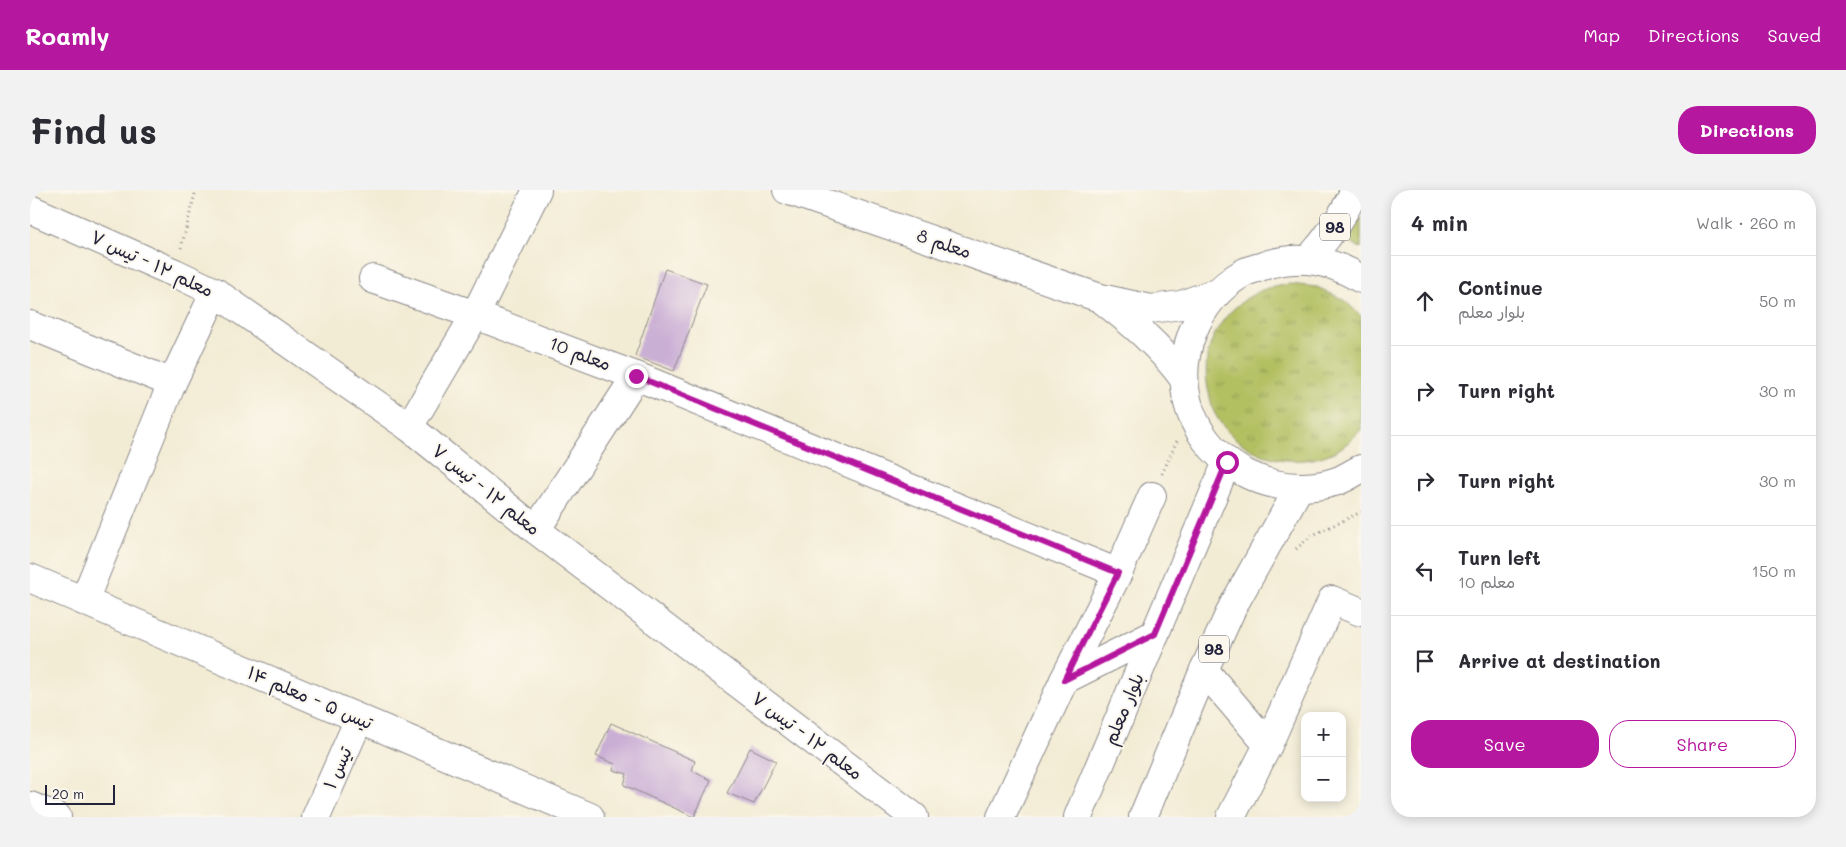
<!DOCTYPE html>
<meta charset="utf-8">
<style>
:root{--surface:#fff;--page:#f2f2f3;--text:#2b2b33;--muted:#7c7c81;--line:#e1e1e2;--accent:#b5179e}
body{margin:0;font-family:Mali,"Playpen Sans Arabic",sans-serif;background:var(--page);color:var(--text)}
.controls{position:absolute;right:15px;bottom:15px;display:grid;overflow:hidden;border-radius:10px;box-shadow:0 2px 12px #0003}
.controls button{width:45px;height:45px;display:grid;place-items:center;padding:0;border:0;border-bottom:1px solid var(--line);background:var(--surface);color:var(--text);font:25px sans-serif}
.scale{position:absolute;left:15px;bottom:12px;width:70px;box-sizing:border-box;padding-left:5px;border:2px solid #22223b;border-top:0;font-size:14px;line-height:18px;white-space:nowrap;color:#22223b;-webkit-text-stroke:4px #fbf7ec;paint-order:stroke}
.stop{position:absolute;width:15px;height:15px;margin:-11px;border:4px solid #b5179e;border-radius:50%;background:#fff}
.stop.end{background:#b5179e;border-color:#fff;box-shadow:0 1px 5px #0008}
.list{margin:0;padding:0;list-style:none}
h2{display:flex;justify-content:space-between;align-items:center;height:65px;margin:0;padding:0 20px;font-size:21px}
h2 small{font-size:16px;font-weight:400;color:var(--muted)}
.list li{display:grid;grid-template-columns:32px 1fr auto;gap:15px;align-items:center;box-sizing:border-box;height:90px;padding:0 20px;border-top:1px solid var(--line)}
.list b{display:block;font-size:19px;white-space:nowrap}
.list p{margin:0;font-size:16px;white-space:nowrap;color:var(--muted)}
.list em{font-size:16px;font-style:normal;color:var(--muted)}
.actions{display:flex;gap:10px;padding:15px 20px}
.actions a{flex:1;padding:11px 0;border:1px solid var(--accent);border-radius:20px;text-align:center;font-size:18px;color:var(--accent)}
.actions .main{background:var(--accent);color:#fff}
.icon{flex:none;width:28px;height:28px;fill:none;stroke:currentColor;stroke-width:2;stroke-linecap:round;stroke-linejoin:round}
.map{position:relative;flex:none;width:1331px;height:627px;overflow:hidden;border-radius:20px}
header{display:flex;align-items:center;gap:30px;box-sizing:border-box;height:70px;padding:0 25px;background:var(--accent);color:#fff}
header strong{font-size:24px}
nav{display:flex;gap:28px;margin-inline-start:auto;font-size:18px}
.intro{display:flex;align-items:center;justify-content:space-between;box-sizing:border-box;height:120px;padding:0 30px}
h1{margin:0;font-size:35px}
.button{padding:12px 22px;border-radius:20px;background:var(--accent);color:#fff;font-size:18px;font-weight:700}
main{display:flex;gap:30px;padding:0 30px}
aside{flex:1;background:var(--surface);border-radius:20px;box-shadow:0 2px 12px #0003}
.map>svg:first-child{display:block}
</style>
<header>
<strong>Roamly</strong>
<nav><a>Map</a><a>Directions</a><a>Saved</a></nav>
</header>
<div class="intro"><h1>Find us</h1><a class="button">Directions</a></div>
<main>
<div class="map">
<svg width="1331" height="627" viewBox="0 0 1331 627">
<defs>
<pattern id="grass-tufts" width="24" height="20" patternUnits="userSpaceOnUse" patternTransform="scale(1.25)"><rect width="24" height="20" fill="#b3c062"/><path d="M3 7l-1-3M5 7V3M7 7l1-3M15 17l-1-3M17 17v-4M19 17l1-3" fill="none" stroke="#919c52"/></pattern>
</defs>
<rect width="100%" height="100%" fill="#fbf7ec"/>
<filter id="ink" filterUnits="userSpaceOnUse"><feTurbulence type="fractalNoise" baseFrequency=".02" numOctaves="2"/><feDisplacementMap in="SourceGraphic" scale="10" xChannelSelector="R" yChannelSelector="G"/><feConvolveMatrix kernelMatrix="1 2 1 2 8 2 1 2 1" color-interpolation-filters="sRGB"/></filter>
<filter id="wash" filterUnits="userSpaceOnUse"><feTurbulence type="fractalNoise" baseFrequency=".0096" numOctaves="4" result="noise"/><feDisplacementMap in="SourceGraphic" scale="20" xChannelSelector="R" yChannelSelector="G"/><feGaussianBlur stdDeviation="1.12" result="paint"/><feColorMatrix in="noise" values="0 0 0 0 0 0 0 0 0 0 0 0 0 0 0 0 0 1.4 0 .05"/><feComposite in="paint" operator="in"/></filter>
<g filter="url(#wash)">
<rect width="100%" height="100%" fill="#f3ecd5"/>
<g fill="url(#grass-tufts)" stroke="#6a714e">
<polygon points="1331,28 1331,58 1313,50"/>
<path d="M1259 94 1287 97 1314 110 1331 126V240C1325 246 1318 253 1311 258 1268 284 1208 268 1184 222 1182 218 1181 212 1180 207 1167 163 1188 121 1230 101 1238 97 1250 96 1259 94Z"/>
</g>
<g id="blocks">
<g fill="#caafd5">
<polygon points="635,79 677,94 644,181 605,166"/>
<polygon points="581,533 665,571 662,581 681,590 664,627 594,595 597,584 583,580 585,574 566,566"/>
<polygon points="720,558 746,571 724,614 697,603"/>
</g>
</g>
</g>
<g filter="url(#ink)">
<use href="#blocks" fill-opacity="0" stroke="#8a8788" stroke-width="1"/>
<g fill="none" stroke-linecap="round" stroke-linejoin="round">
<defs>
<g id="minor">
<polyline points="757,0 1070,108"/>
<polyline points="0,19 145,83 185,102 379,237 506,340 884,627"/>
<polyline points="343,89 445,125 606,186 1088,383"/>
<polyline points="0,135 142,193"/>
<path d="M1154 189C1130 156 1102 133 1070 108L1121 119 1151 115 1187 102"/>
<polyline points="379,237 445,125 507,0"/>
<polyline points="506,340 606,186"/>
<polyline points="0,388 560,627"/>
<polyline points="54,411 142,193 185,102"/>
<polyline points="1174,480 1238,555"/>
<polyline points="1034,490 1125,444"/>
<polyline points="0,616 27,627"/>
<polyline points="286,627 329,529"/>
<polyline points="971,627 1034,490 1088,383 1122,306"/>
<polyline points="1201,627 1238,555 1302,410 1331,422"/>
</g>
<polyline id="major" points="1048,627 1197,272"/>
<g id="highway">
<path d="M1279 69C1298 48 1313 26 1325 0"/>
<path d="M1331 89C1300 69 1265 64 1230 77 1225 79 1218 80 1213 83 1166 110 1143 169 1160 220 1180 278 1246 310 1304 292 1313 290 1322 283 1331 279"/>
<polyline points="1113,627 1174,480 1203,416 1269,298"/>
</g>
</defs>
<use href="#minor" stroke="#8a8788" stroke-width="30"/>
<use href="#major" stroke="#8a8788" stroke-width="30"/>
<use href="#highway" stroke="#8a8788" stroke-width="30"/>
<g stroke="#8a8788" stroke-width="3" stroke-dasharray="1 4" stroke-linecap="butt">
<polyline points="151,58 166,0"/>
<polyline points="1132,284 1147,251"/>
<polyline points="1266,359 1281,346 1331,322"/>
</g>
<use href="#minor" stroke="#fff" stroke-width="28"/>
<use href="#major" stroke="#fff" stroke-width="28"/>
<use href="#highway" stroke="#fff" stroke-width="28"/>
</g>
</g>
<g fill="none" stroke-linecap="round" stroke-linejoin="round" filter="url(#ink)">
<polyline stroke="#b5179e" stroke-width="6" points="606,186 1088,383 1034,490 1125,444 1197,272"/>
</g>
<g text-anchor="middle" stroke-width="4" stroke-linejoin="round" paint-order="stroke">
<g fill="#fbf7ec" stroke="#636270" stroke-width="1">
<rect x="1290" y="23.5" width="30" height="27" rx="4"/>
<rect x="1169" y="445.5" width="30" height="27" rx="4"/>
</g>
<g font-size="16" font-weight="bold" fill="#22223b">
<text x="1305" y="43">98</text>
<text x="1184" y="465">98</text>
</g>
<g font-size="18" fill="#22223b" stroke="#fbf7ec">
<text transform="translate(914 54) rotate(19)" y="6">معلم 8</text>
<text transform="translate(122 74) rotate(25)" y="6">معلم ۱۲ - تیس ۷</text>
<text transform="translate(550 164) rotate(21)" y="6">معلم 10</text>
<text transform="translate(456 300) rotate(39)" y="6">معلم ۱۲ - تیس ۷</text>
<text transform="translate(280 508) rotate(23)" y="6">تیس ۵ - معلم ۱۴</text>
<text transform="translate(1094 519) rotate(-67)" y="6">بلوار معلم</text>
<text transform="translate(777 546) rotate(37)" y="6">معلم ۱۲ - تیس ۷</text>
<text transform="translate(308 578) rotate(-66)" y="6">تیس ۱</text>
</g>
</g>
</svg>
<div class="controls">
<button>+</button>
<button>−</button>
</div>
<div class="scale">20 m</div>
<div class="stop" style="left:1197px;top:272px"></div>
<div class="stop end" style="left:606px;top:186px"></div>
</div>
<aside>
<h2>4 min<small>Walk · 260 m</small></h2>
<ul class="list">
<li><svg class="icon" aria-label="ahead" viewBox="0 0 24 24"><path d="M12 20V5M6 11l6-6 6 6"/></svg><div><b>Continue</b><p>بلوار معلم</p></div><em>50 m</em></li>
<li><svg class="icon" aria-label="right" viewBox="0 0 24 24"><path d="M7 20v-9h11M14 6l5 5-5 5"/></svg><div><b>Turn right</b></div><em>30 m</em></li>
<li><svg class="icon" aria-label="right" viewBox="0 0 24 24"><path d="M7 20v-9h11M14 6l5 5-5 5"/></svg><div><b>Turn right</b></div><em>30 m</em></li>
<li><svg class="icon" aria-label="left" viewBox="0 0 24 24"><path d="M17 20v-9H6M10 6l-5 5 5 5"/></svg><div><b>Turn left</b><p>معلم 10</p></div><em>150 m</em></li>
<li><svg class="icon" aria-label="arrive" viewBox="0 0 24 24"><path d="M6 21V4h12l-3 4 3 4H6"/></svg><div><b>Arrive at destination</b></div></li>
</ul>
<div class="actions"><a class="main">Save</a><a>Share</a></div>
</aside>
</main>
